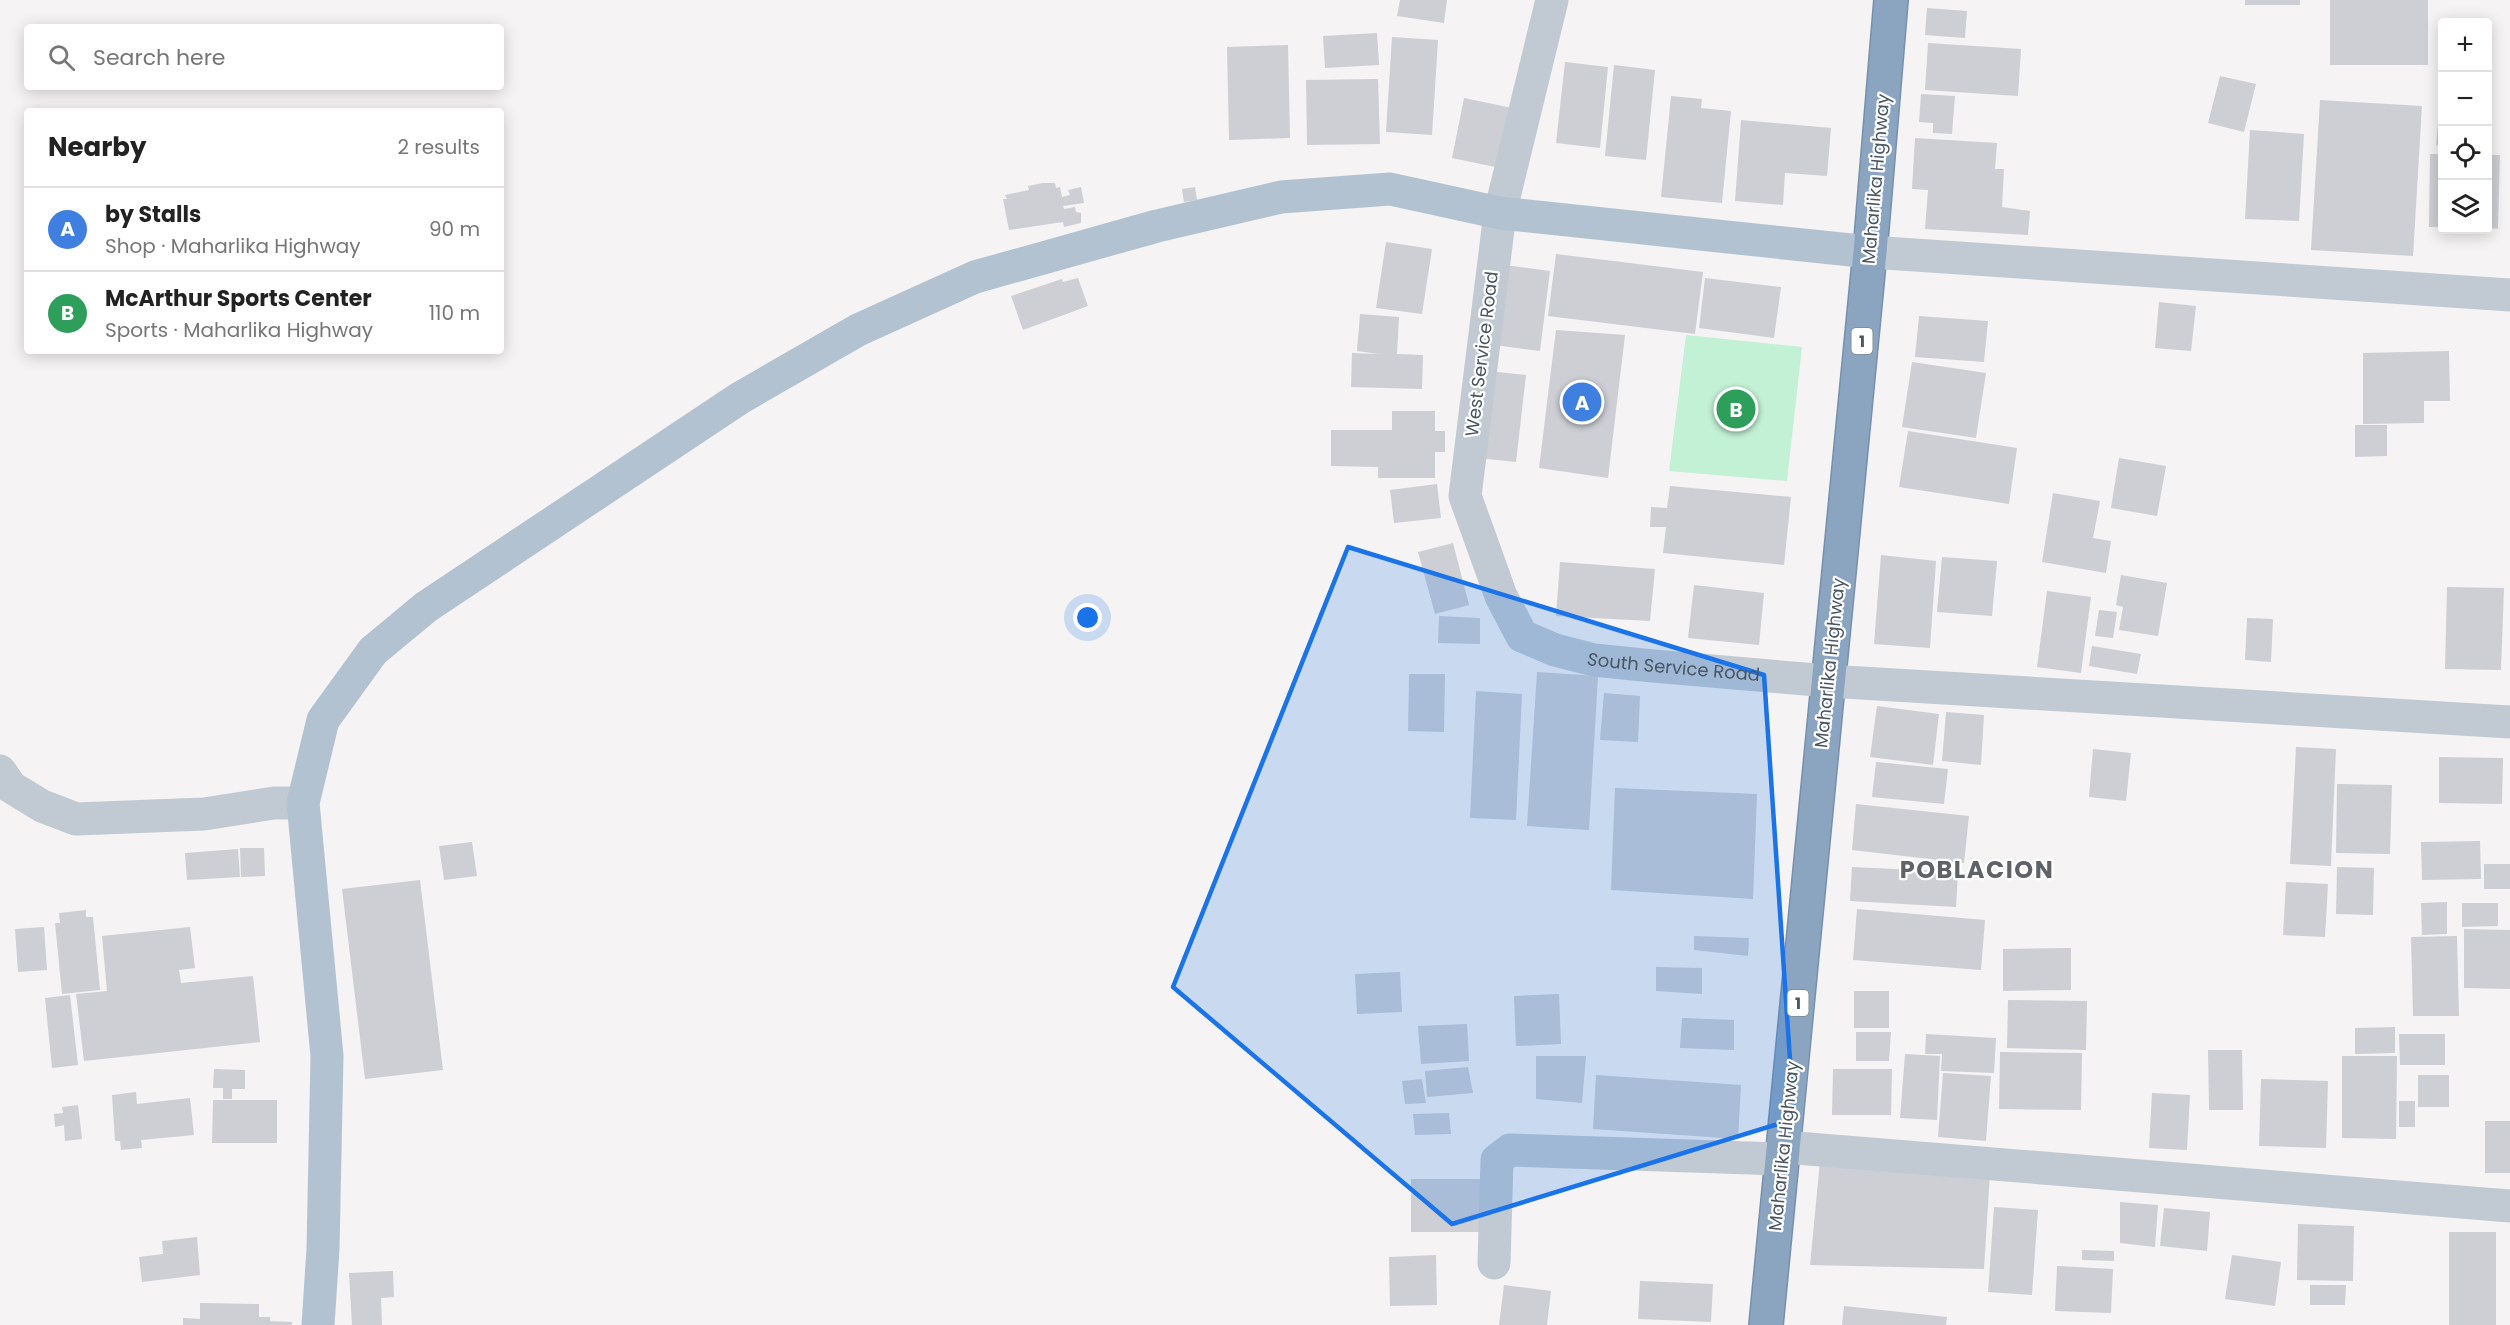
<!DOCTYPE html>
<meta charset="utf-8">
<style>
:root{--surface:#fff;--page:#f2f2f2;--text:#222;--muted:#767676;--line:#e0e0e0;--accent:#1a73e8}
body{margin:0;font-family:Poppins,sans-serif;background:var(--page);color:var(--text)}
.controls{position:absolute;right:18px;top:18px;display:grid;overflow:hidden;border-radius:6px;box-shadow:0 3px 15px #0003}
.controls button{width:54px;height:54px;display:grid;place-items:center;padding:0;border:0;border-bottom:2px solid var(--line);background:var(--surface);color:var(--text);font:30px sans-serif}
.you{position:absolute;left:1088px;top:618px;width:21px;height:21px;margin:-15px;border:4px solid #fff;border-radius:50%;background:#1a73e8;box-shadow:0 0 0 9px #1a73e833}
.badge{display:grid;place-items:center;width:39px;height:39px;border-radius:50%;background:var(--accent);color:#fff;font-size:20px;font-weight:700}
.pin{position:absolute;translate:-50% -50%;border:3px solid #fff;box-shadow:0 2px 6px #0006}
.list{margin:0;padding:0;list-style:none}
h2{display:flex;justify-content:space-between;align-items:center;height:78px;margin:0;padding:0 24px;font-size:26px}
h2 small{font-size:20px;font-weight:400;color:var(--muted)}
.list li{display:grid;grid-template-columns:39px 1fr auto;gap:18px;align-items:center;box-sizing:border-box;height:84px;padding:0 24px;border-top:2px solid var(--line)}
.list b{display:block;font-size:22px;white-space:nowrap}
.list p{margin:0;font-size:20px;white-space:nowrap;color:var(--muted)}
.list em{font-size:20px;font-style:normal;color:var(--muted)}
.icon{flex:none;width:33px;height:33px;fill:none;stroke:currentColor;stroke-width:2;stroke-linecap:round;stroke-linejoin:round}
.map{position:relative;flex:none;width:2510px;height:1325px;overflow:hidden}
.search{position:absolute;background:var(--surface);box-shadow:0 3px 15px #0003;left:24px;top:24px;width:480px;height:66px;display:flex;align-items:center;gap:15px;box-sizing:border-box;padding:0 21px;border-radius:6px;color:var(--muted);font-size:22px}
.panel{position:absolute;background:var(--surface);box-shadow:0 3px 15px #0003;left:24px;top:108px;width:480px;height:246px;border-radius:6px}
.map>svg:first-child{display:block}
</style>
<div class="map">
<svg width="2510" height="1325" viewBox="0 0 2510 1325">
<rect width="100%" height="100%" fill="#f5f3f3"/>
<polygon fill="#c3f1d5" points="1686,335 1802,347 1787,481 1669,471"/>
<g fill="#cdcfd5">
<polygon points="1400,0 1447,0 1444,23 1397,16"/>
<rect x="2245" y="0" width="55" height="5"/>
<rect x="2330" y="0" width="98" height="65"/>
<polygon points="1927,8 1967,11 1965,38 1925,35"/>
<polygon points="1377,33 1379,65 1325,68 1323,36"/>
<polygon points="1392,37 1438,40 1432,135 1386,132"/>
<polygon points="1928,43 2021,49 2018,96 1925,90"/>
<polygon points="1288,45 1290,138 1229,140 1227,47"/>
<polygon points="1565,62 1608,67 1600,148 1556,143"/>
<polygon points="1614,65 1655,70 1646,160 1605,156"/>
<polygon points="2220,76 2256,84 2244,132 2208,123"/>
<polygon points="1378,79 1380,144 1307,145 1306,80"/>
<polygon points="1921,94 1955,96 1952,134 1933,133 1933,123 1919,122"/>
<polygon points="1671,96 1702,99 1701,108 1731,111 1722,203 1661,197"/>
<polygon points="1464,98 1517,109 1505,169 1452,158"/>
<polygon points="2320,100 2422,106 2413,256 2311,250"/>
<polygon points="2439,113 2442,113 2442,145 2436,145"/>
<polygon points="1741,120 1831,128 1827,176 1785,173 1783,205 1735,201"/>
<polygon points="2250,130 2304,134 2299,221 2245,219"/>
<polygon points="1915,138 1997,143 1995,169 2004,169 2002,207 2030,211 2028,235 1925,229 1928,190 1912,189"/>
<polygon points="2430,154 2442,154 2442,227 2429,227"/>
<polygon points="2488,155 2500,155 2498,229 2488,228"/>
<polygon points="1043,183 1055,183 1056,188 1060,187 1062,197 1070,195 1068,190 1081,187 1084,203 1063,206 1064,209 1075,207 1076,212 1081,213 1081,223 1064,227 1063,222 1009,230 1003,199 1007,199 1005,195 1029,190 1028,186"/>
<polygon points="1195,187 1197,200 1184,202 1182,189"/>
<polygon points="1386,242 1432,249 1422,314 1376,308"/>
<polygon points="1556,254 1703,272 1695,334 1548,316"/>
<polygon points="1504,265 1550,271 1540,351 1494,345"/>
<polygon points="1078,278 1088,306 1023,330 1011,296 1062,279 1063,282"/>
<polygon points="1705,278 1781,287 1774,338 1699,328"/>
<polygon points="2159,302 2196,306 2191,351 2155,348"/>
<polygon points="1360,314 1399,317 1397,354 1423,355 1422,389 1351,387 1352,353 1379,354 1357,351"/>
<polygon points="1919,316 1988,321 1984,362 1915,357"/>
<polygon points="1556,330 1625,335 1608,478 1539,468"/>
<polygon points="2449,351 2450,401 2424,401 2424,423 2363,424 2363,353"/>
<polygon points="1912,362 1986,373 1976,438 1902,427"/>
<polygon points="1488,371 1526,375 1516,462 1478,458"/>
<polygon points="1392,411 1435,411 1435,431 1445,431 1445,452 1435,452 1435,478 1378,478 1378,467 1331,466 1331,430 1392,430"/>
<polygon points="2355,425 2387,425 2387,456 2355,457"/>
<polygon points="1908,431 2017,448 2009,504 1899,487"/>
<polygon points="2119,458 2166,466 2157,516 2111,508"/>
<polygon points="1437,484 1441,518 1394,523 1390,490"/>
<polygon points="1670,486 1791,497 1784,565 1663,553 1666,527 1650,527 1651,507 1667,508"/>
<polygon points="2053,493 2100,501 2093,538 2111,541 2106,573 2042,562"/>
<polygon points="1453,543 1469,605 1435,614 1418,552"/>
<polygon points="1881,555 1936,561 1930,648 1874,644"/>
<polygon points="1942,557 1997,561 1992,616 1937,612"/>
<polygon points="1560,562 1655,569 1650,621 1556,616"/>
<polygon points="2121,575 2167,583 2158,636 2119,630 2123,607 2116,605"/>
<polygon points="1694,585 1764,593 1759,645 1688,638"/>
<polygon points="2447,587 2504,588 2501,670 2445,669"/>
<polygon points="2047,591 2091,597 2081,673 2037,667"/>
<polygon points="2099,610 2117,612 2113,638 2095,636"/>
<polygon points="1439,616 1480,618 1480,644 1438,643"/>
<polygon points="2247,618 2273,619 2271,662 2245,660"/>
<polygon points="2092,646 2141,654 2137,674 2089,666"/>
<polygon points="1537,672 1598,676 1589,830 1527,826"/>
<polygon points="1409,674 1445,674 1444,732 1408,731"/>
<polygon points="1476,691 1522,694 1516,820 1470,818"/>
<polygon points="1604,693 1640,696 1638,742 1600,740"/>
<polygon points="1877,706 1939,714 1933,765 1870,757"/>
<polygon points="1946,712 1984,715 1981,765 1942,761"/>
<polygon points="2296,747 2336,749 2331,866 2290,864"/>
<polygon points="2093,749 2131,753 2126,801 2089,797"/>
<polygon points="2439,757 2503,758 2502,804 2439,803"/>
<polygon points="1876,762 1948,769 1944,804 1872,797"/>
<polygon points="2337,784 2392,785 2390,854 2336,853"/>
<polygon points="1615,788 1757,794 1753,899 1611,890"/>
<polygon points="1856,804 1969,816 1964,863 1852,850"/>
<polygon points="2480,841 2481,879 2422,880 2421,842"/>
<polygon points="472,842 477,876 444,880 439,846"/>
<polygon points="240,848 264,848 265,876 241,877"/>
<polygon points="238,849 240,877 187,880 185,853"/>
<rect x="2484" y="864" width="26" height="25"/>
<polygon points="1852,867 1958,872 1956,907 1850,901"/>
<polygon points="2337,867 2374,868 2373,915 2336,914"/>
<polygon points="420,880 443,1070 365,1079 342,889"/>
<polygon points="2286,882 2328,884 2325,937 2283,935"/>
<polygon points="2447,902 2447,934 2422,935 2421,903"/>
<polygon points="2462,903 2498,903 2498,926 2462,927"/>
<polygon points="1857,909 1985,920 1981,970 1853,960"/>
<polygon points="86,910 86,917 93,917 100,990 62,994 55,923 60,923 59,913"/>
<polygon points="44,927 47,970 18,972 15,929"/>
<polygon points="190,927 195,968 179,970 181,983 253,976 260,1042 84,1061 76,994 107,991 102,936"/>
<polygon points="2464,929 2510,930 2510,989 2464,988"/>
<polygon points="1694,936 1749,938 1748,956 1694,950"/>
<polygon points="2457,936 2459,1016 2413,1016 2411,937"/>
<polygon points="2071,948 2071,990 2003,991 2003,949"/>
<polygon points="1656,967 1702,968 1702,994 1656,991"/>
<polygon points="1400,972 1402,1012 1357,1014 1355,974"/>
<rect x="1854" y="991" width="35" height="37"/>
<polygon points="1559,994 1561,1044 1516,1046 1514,996"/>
<polygon points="70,995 78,1065 52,1068 45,998"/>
<polygon points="2008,1000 2087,1001 2086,1050 2007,1048"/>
<polygon points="1682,1018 1734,1020 1734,1050 1680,1048"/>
<polygon points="1467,1024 1469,1061 1421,1064 1418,1026"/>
<polygon points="2395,1027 2395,1053 2355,1054 2355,1028"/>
<polygon points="1856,1032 1891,1032 1889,1061 1856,1061"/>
<polygon points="1926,1034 1996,1038 1994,1073 1941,1071 1942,1054 1925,1054"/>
<polygon points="2399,1034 2445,1034 2445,1065 2400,1065"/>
<polygon points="2208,1050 2242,1050 2243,1110 2209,1110"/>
<polygon points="2000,1052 2082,1053 2081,1110 1999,1109"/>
<polygon points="1905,1054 1940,1056 1937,1120 1900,1118"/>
<polygon points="1536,1056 1586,1056 1582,1103 1536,1099"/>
<polygon points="2342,1056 2397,1056 2396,1139 2342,1138"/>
<polygon points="1468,1067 1473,1093 1427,1097 1425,1071"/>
<polygon points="214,1069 245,1070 245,1089 232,1089 232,1099 223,1099 223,1088 213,1088"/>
<polygon points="1833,1069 1892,1069 1891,1115 1832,1115"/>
<polygon points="1943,1073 1991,1076 1986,1141 1938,1137"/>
<polygon points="1596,1075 1741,1085 1738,1139 1593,1129"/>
<rect x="2418" y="1075" width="31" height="32"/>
<polygon points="1422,1079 1426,1103 1405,1104 1402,1081"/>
<polygon points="2261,1079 2328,1081 2326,1148 2259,1146"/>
<polygon points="136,1092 137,1104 190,1098 194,1135 141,1140 142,1148 121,1150 120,1141 115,1141 112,1095"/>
<polygon points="2152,1093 2190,1095 2187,1150 2149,1148"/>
<polygon points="213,1100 277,1100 277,1143 212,1143"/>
<rect x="2399" y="1101" width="16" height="26"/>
<polygon points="78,1105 82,1139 65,1141 64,1125 55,1127 54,1114 63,1113 62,1107"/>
<polygon points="1449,1113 1451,1134 1415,1135 1413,1114"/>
<rect x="2485" y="1121" width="25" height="52"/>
<polygon points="1820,1161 1990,1173 1984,1269 1810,1265"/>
<rect x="1411" y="1179" width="73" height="53"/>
<polygon points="2120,1202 2158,1205 2155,1247 2120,1243"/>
<polygon points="1994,1207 2038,1210 2032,1295 1988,1292"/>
<polygon points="2164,1208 2210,1212 2207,1251 2160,1246"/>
<polygon points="2298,1224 2354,1226 2353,1281 2297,1280"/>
<rect x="2449" y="1232" width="47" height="93"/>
<polygon points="197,1237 200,1275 142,1282 139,1257 163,1254 162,1241"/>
<polygon points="2082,1250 2114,1251 2114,1261 2082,1260"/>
<polygon points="1436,1255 1437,1305 1390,1306 1389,1257"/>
<polygon points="2232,1255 2281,1262 2275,1306 2225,1299"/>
<polygon points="2057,1266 2113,1269 2111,1313 2055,1311"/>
<polygon points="393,1271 394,1297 381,1298 382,1325 352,1325 349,1273"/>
<polygon points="1640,1281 1713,1284 1711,1322 1638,1319"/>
<polygon points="1504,1285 1551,1291 1547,1325 1499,1325"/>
<polygon points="2310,1285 2346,1285 2345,1305 2310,1305"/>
<polygon points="200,1303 259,1304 259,1317 270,1317 270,1321 292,1322 292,1325 183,1325 183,1318 200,1319"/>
<polygon points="1844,1306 1947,1317 1946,1325 1842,1325"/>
</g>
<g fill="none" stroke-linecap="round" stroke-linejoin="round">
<defs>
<polyline id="highway" points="1766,1325 1870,252 1891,0"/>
</defs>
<use href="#highway" stroke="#7690ad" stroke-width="36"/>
<g stroke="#c1cad2" stroke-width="33">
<path id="s1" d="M1552 0 1500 213 1465 496 1501 596 1522 636 1555 650 1594 660 1653 666 1828 681 2510 722"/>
<polyline points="1870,252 2510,295"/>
<polyline points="0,771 11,787 42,806 76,819 204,814 274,803 303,803"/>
<polyline points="1784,1147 2510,1206"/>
<polyline points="1494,1263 1497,1160 1510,1150 1782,1159"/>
</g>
<polyline stroke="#b3c2d1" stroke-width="33" points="318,1325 323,1249 327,1056 303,803 323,720 373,651 426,607 740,398 858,330 975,277 1157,226 1281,197 1390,189 1500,213 1870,252"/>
<use href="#highway" stroke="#8ba5c1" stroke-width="33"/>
</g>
<path fill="#1a73e8" fill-opacity="0.2" stroke="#1a73e8" stroke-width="4.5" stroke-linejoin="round" d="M1348 547 1764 675 1794 1119 1452 1224 1173 987Z"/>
<g text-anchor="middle" stroke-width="4.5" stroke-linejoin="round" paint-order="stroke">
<g fill="#fff" stroke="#808990" stroke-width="1.5">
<rect x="1851.5" y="328" width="21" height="26" rx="4.5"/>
<rect x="1787.5" y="990" width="21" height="26" rx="4.5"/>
</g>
<g font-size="16" font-weight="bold" fill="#4a5661">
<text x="1862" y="347">1</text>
<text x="1798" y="1009">1</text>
</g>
<g font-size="18" fill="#4a5661" stroke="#fff">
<text transform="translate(1876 179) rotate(-85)" y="6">Maharlika Highway</text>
<text transform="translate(1482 354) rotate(-83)" y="6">West Service Road</text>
<text transform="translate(1830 663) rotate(-84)" y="6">Maharlika Highway</text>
<text dy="6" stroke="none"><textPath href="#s1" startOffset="812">South Service Road</textPath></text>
<text transform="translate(1784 1146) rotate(-84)" y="6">Maharlika Highway</text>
</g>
<g font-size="24" font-weight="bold" letter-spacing="1.5" fill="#5f6368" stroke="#fff">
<text x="1977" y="878">POBLACION</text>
</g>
</g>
</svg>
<div class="controls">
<button>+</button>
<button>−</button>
<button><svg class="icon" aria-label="locate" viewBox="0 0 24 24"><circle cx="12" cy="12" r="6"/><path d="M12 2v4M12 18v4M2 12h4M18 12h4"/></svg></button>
<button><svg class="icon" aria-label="layers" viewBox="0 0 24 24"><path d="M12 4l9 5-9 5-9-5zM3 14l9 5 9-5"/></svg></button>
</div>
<div class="you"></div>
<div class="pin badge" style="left:1582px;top:402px;background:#3f7fe0">A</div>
<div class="pin badge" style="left:1736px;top:409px;background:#2e9e5b">B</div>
<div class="search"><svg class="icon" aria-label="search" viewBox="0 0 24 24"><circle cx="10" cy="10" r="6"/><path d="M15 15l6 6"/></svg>Search here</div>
<section class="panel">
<h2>Nearby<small>2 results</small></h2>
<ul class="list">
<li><span class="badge" style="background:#3f7fe0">A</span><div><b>by Stalls</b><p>Shop · Maharlika Highway</p></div><em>90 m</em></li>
<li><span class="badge" style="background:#2e9e5b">B</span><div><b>McArthur Sports Center</b><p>Sports · Maharlika Highway</p></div><em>110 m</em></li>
</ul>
</section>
</div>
